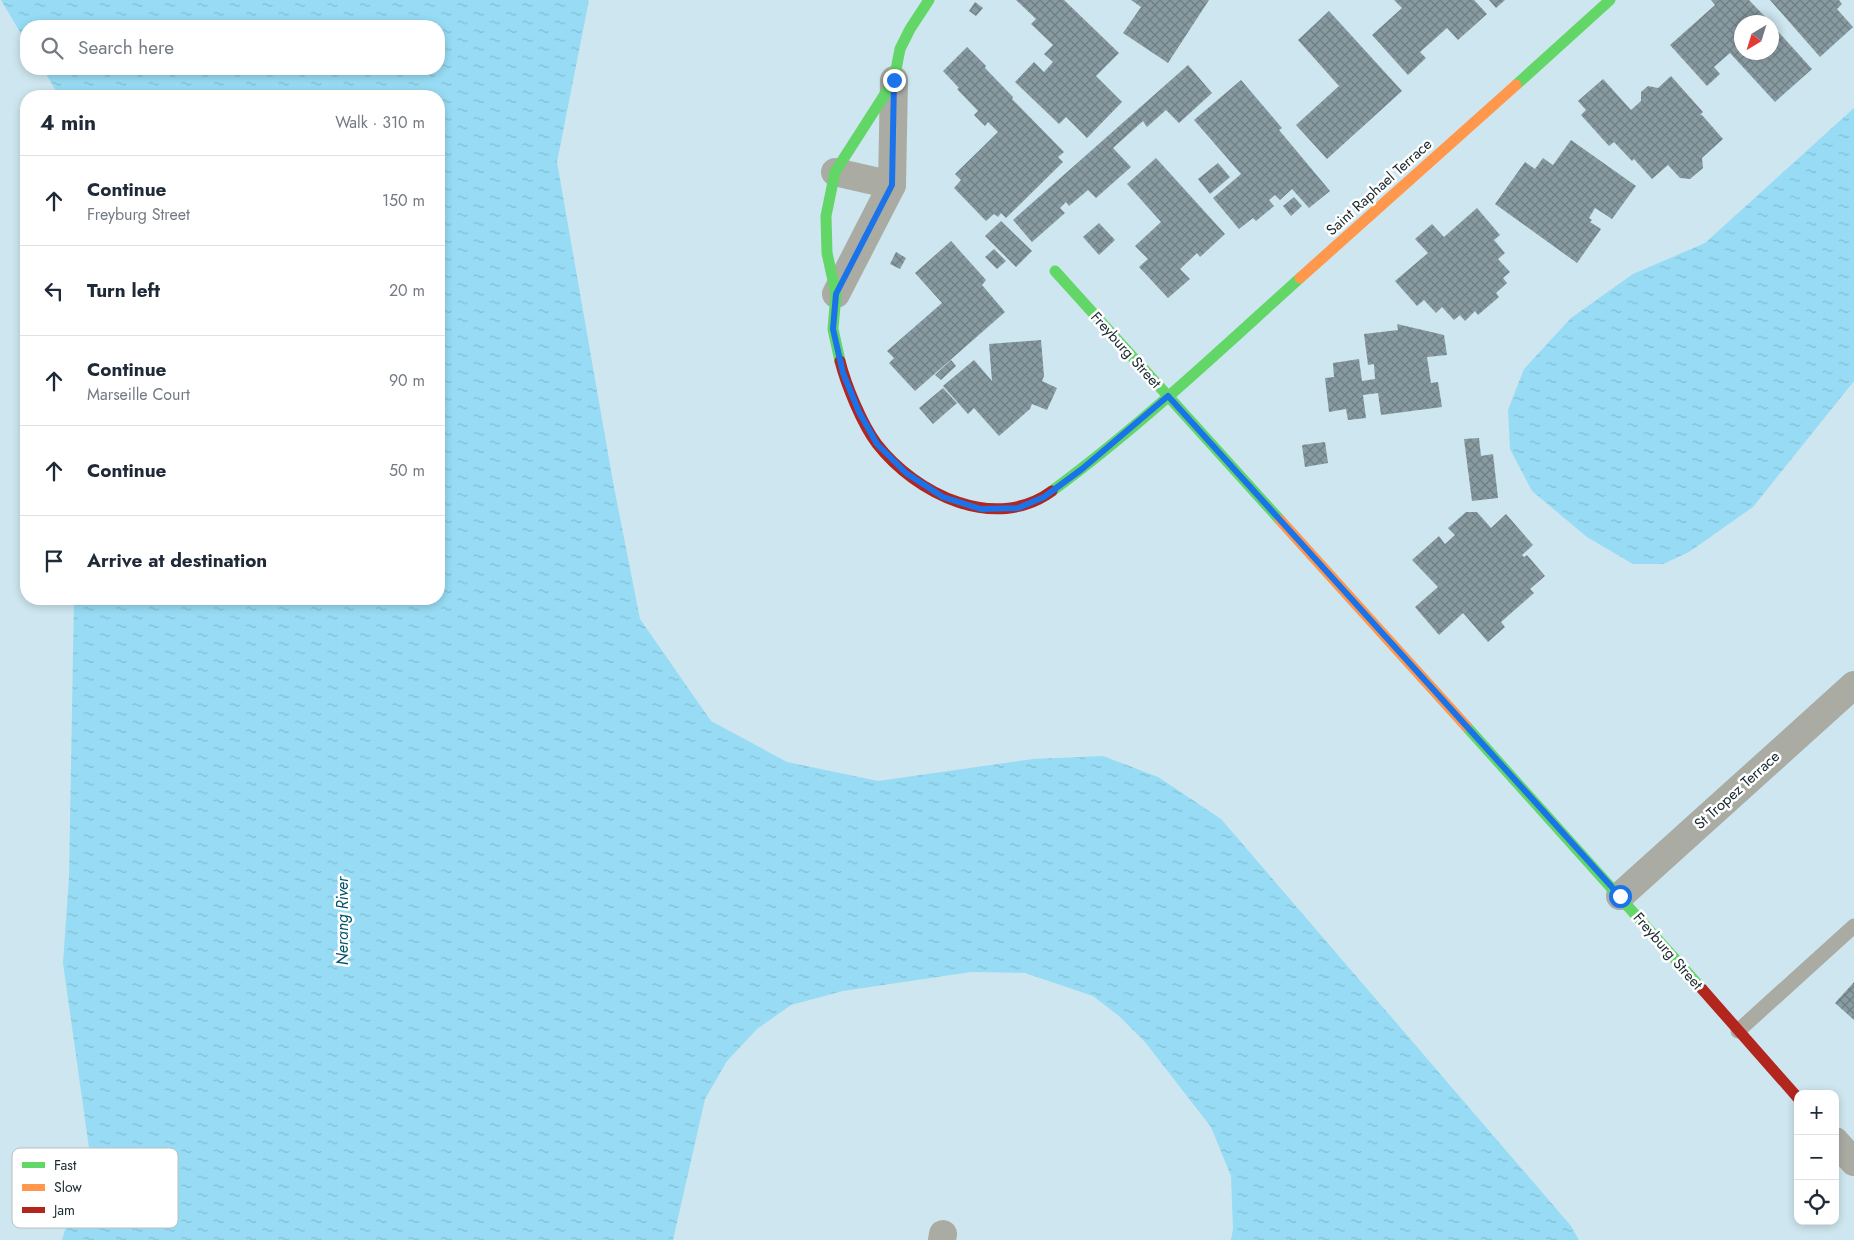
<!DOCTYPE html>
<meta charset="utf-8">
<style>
:root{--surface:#fff;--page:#f2f2f3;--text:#1f2937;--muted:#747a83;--line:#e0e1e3}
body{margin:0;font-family:Jost,sans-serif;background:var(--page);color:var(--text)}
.controls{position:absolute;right:15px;bottom:15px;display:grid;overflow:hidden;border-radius:10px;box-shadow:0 2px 8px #0003}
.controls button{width:45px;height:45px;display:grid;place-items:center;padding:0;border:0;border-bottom:1px solid var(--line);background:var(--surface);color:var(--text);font:25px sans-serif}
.compass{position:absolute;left:1734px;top:15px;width:45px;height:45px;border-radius:50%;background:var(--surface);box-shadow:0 2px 8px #0003;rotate:218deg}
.stop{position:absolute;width:15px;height:15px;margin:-11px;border:4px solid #1a73e8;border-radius:50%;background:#fff}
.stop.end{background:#1a73e8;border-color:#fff;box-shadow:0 1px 5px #0008}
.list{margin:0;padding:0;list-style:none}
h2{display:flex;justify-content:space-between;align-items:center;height:65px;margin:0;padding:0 20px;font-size:21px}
h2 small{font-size:16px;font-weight:400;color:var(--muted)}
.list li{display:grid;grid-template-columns:32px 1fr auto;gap:15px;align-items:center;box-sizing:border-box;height:90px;padding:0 20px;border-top:1px solid var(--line)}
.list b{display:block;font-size:19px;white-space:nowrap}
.list p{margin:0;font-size:16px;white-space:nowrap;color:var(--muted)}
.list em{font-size:16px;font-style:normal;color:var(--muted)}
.icon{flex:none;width:28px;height:28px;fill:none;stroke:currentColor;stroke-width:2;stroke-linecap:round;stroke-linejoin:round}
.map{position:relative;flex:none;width:1854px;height:1240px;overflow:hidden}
.search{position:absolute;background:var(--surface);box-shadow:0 2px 8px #0003;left:20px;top:20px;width:425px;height:55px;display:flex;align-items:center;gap:12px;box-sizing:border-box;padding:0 18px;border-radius:20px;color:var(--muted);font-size:19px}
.panel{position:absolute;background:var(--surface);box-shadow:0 2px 8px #0003;left:20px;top:90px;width:425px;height:515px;border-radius:20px}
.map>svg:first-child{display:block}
</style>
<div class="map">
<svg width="1854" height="1240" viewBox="0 0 1854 1240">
<defs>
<pattern id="water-ripples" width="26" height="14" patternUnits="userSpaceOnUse" patternTransform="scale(1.25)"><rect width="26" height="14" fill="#97dcf4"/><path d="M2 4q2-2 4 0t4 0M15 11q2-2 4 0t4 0" fill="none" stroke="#82bdd2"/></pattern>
<pattern id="building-cross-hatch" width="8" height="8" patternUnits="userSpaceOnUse" patternTransform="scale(1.25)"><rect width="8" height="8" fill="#889ba1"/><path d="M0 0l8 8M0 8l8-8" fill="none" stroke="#6e7e84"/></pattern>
</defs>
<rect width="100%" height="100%" fill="#cee6ef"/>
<g fill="url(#water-ripples)">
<polygon points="1,0 589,0 557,162 613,482 640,619 711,721 787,762 878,781 1033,759 1103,756 1158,777 1221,819 1571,1226 1579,1240 1231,1240 1233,1229 1231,1176 1211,1127 1145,1042 1119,1016 1093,996 1025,973 971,972 843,991 791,1005 757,1029 727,1061 705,1099 673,1240 62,1240 89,1148 63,963 69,877 74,599 439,599 439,96 59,96 43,69 439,69 439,26 26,26 26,42"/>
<polygon points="1854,108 1854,381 1753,507 1689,552 1663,564 1633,564 1587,537 1532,491 1510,449 1508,410 1524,369 1571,318 1633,274 1705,243"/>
</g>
<g fill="url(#building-cross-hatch)">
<polygon points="1016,0 1064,0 1119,53 1096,76 1122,102 1087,138 1066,117 1059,124 1015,82 1034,62 1044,72 1053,62 1044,54 1053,45 1031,24 1036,19"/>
<polygon points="1131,0 1209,0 1168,63 1123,33 1141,7"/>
<polygon points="1394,0 1474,0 1487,14 1458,40 1447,28 1420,52 1426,58 1408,75 1372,35 1402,8"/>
<polygon points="1489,0 1505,0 1496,8"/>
<polygon points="1711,0 1749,0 1770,22 1742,22 1742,52 1772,52 1772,25 1812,69 1775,102 1730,53 1714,67 1720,74 1707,86 1670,45 1715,5"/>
<polygon points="1770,0 1839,0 1842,4 1837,9 1853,27 1820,57"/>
<polygon points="975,2 983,8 976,16 969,11"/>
<polygon points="1329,11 1402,91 1327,159 1296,125 1339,86 1298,40"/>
<polygon points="967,47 986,66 985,68 1013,97 1012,99 1064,152 1058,157 1063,162 1006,218 1001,213 998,217 994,214 986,221 954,188 961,180 955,174 998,132 988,122 985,126 974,115 978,111 957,89 959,88 943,71"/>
<polygon points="1188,65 1212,93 1179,123 1166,110 1147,127 1143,121 1113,148 1131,167 1096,198 1088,190 1069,206 1066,202 1060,208 1065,213 1032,242 1013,220"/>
<polygon points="1671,76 1703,112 1700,115 1702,115 1723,139 1702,158 1703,168 1690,179 1680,178 1668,165 1652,179 1634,159 1632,161 1614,142 1609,146 1581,115 1586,110 1578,101 1603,79 1631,110 1641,101 1641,92 1648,86 1658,88"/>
<polygon points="1241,80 1282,128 1279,130 1330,191 1309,208 1292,189 1280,200 1275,195 1269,200 1274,206 1256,221 1253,218 1239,229 1213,198 1241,174 1194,120"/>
<polygon points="1571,140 1636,186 1612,219 1595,208 1589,218 1592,220 1590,222 1601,229 1577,263 1495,204 1525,162 1535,169 1543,158 1553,165"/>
<polygon points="1156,158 1225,234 1200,257 1197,253 1180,269 1190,279 1168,298 1139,267 1148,259 1135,246 1161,222 1127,184"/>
<polygon points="1218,163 1230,177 1210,194 1198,179"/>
<polygon points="1294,197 1302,206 1291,216 1283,206"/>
<polygon points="1477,208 1500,235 1494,240 1505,253 1498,259 1510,272 1503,278 1507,283 1496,293 1499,297 1478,315 1475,311 1465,321 1460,315 1454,320 1442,307 1436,313 1424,300 1417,306 1395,281 1428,253 1415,239 1432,224 1444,237"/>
<polygon points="1001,221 1032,251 1016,267 985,236"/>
<polygon points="1099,223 1115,240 1099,255 1083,237"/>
<polygon points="951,241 986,280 982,285 1005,312 915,391 889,363 894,358 887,351 942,303 915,273"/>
<polygon points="994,249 1006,261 997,269 985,257"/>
<polygon points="896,252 906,258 900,269 890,264"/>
<polygon points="1397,324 1444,335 1447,355 1427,357 1431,383 1438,382 1442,407 1381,415 1378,393 1363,395 1366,418 1348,420 1346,409 1329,412 1325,378 1334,377 1333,363 1359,359 1362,381 1375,379 1374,364 1368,365 1364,334 1398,330"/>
<polygon points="1041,340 1044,376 1042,381 1057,388 1047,410 1032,404 1030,409 999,436 974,408 968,414 943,386 974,360 992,381 989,344"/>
<polygon points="951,360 956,366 941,380 935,375"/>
<polygon points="943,388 957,403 933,424 919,408"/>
<polygon points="1479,438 1481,456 1493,454 1498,498 1472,501 1464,439"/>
<polygon points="1325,442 1328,463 1305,467 1302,445"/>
<polygon points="1466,512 1477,512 1491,528 1506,514 1533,545 1522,555 1524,557 1527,555 1545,576 1530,589 1534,593 1501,622 1505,627 1488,642 1463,613 1439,635 1415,607 1438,587 1412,560 1439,536 1445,544 1455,535 1448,528"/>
<polygon points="1854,982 1854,1020 1835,1003"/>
</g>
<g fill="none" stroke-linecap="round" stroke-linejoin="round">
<polyline stroke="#aaaca4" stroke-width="15" points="1738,1031 1854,926"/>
<g stroke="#aaaca4" stroke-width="28">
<polyline points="835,172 892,185"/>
<polyline points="836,294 892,185 894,80"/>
<polyline points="1620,896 1854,685"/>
<polyline points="1835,1141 1854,1162"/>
<polyline points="942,1240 943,1234"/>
</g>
<g stroke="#63d668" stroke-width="11">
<polyline points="1516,85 1610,0"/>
<polyline points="1055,271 1280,520"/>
<polyline points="840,361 833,329 836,294 827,253 826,216 835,172 894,80 900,49 910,29 929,0"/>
<path d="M1052 491C1139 427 1219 351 1300 278"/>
<polyline points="1466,726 1702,989"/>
</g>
<g stroke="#ff974d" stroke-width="11">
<polyline points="1300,278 1516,85"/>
<polyline points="1280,520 1466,726"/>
</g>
<g stroke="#b3261e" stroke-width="11">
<path d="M840 361C846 385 862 424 877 444 916 494 995 533 1052 491"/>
<polyline points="1702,989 1798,1098"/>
</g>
</g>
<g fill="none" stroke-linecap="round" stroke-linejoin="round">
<polyline stroke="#1a73e8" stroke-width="6" points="894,80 892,185 836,294 833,329 843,373 859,412 877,444 906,473 943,497 981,509 1018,508 1044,497 1082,469 1168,396 1620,896"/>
</g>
<g text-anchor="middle" stroke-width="5" stroke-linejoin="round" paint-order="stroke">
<g font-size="15" fill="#19292f" stroke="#fff">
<text transform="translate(1379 187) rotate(-42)" y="5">Saint Raphael Terrace</text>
<text transform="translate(1126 350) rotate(48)" y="5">Freyburg Street</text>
<text transform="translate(1737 790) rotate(-42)" y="5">St Tropez Terrace</text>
<text transform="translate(1668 951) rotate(49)" y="5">Freyburg Street</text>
</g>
<g font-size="16" font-style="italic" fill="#025367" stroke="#fff">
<text transform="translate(342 921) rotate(-90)" y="6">Nerang River</text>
</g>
</g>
<rect x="12" y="1148" width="166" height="80" rx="8" fill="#fff" stroke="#babfc1" stroke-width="1"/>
<rect x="22" y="1162" width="23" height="6" fill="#63d668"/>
<rect x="22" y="1184" width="23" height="7" fill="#ff974d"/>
<rect x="22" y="1207" width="23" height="6" fill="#b3261e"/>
<g font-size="14" fill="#19292f">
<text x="54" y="1170">Fast</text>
<text x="54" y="1192">Slow</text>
<text x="54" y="1215">Jam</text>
</g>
</svg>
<div class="controls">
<button>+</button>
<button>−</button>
<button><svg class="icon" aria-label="locate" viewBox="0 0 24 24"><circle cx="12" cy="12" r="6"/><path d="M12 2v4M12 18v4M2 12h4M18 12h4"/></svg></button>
</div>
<svg class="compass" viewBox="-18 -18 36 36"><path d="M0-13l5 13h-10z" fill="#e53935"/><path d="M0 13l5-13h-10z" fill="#747a83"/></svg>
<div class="stop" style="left:1620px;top:896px"></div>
<div class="stop end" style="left:894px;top:80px"></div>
<div class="search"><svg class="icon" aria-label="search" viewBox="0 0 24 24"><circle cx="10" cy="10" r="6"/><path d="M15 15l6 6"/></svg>Search here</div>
<section class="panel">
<h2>4 min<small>Walk · 310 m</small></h2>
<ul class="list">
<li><svg class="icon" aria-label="ahead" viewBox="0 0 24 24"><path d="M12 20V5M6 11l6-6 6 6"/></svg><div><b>Continue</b><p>Freyburg Street</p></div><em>150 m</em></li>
<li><svg class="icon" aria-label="left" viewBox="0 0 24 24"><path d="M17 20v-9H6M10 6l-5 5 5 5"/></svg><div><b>Turn left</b></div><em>20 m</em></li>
<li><svg class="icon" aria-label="ahead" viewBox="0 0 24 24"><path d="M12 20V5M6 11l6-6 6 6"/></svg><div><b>Continue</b><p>Marseille Court</p></div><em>90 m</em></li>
<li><svg class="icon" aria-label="ahead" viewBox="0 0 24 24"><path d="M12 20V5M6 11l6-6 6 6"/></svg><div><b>Continue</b></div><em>50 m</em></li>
<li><svg class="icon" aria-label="arrive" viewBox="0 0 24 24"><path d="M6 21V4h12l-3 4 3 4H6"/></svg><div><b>Arrive at destination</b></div></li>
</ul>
</section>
</div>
